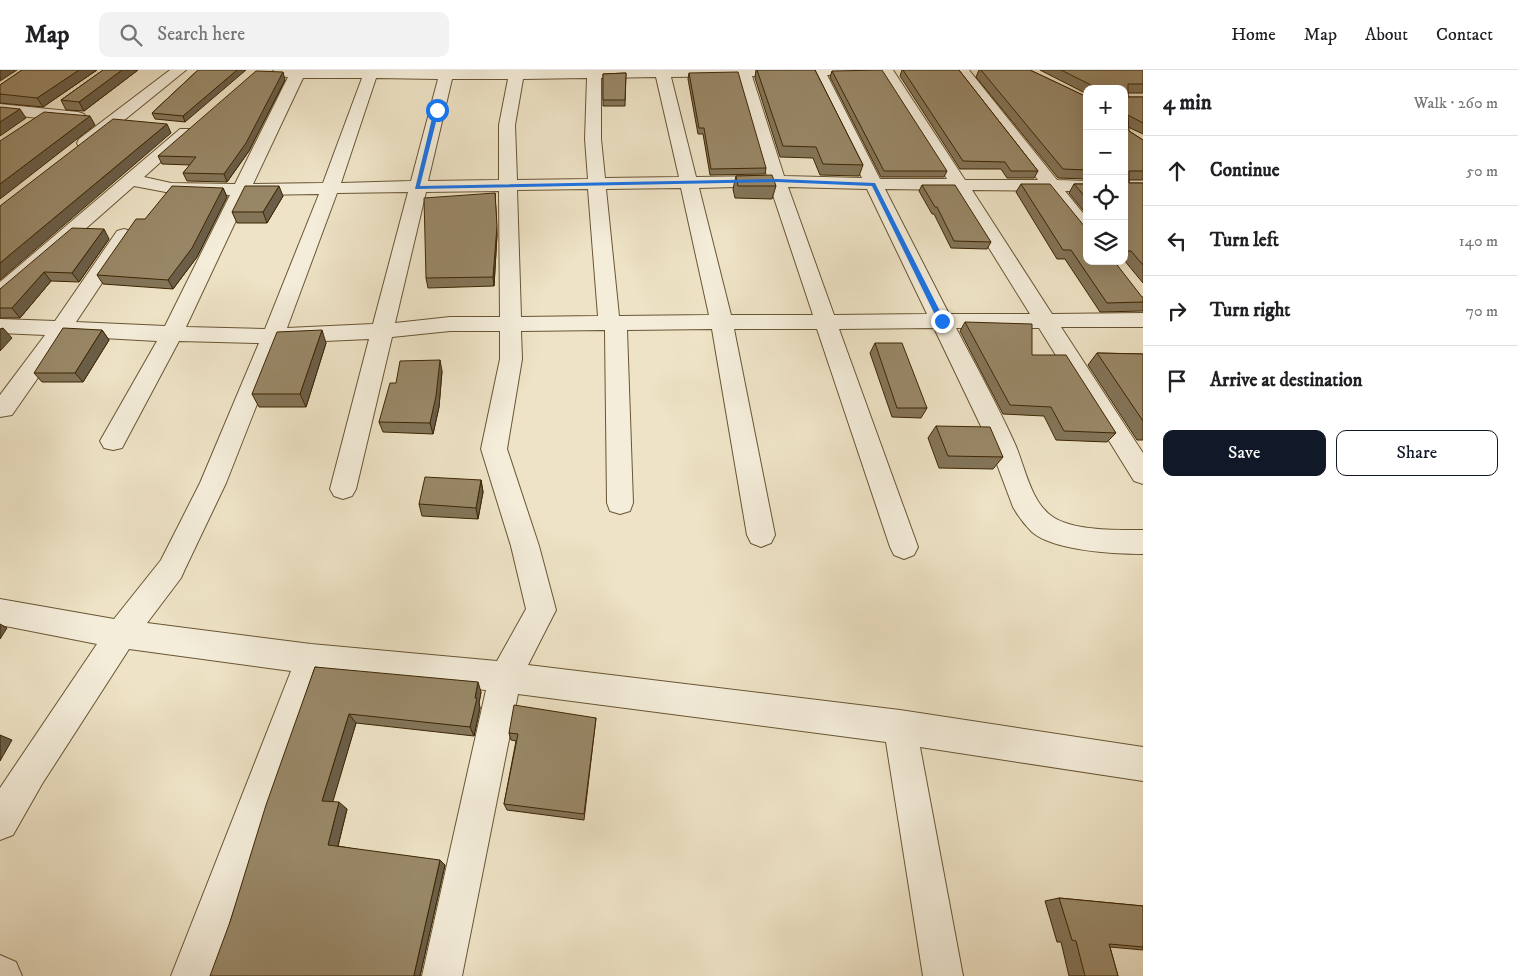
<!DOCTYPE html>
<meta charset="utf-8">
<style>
:root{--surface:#fff;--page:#f2f2f2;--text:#202124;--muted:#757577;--line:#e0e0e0;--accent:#111827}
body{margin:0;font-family:"IM FELL DW Pica",serif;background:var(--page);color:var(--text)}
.controls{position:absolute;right:15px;top:15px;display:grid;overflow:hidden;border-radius:10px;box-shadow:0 5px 20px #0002}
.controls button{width:45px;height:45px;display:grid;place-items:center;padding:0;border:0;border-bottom:1px solid var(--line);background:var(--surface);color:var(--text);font:25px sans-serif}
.stop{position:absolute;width:15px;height:15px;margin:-11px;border:4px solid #1a73e8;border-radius:50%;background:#fff}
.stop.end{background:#1a73e8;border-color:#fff;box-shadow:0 1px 5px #0008}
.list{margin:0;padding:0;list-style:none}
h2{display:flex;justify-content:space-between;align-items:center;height:65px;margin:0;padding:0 20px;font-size:21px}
h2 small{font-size:16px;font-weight:400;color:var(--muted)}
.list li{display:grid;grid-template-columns:32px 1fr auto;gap:15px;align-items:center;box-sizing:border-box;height:70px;padding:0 20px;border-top:1px solid var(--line)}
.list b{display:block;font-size:19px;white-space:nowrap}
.list em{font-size:16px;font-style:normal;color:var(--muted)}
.actions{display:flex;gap:10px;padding:15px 20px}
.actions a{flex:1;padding:11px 0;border:1px solid var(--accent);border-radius:10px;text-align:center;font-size:18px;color:var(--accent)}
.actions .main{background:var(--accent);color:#fff}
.icon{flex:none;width:28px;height:28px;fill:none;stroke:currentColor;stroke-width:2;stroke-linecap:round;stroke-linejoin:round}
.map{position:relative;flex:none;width:1143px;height:906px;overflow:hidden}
header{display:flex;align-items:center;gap:30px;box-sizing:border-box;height:70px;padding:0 25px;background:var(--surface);border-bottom:1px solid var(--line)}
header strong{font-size:24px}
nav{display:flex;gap:28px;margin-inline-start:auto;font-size:18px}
.search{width:350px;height:45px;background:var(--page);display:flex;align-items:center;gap:12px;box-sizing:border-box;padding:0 18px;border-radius:10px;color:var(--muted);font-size:19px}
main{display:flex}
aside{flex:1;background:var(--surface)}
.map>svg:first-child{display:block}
</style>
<header>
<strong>Map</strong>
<div class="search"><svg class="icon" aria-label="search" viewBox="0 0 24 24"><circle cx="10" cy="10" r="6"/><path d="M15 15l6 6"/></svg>Search here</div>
<nav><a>Home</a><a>Map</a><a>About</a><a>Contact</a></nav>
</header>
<main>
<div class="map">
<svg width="1143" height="906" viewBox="0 0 1143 906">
<rect width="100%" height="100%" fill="#eee3c6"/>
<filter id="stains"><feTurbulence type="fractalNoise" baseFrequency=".004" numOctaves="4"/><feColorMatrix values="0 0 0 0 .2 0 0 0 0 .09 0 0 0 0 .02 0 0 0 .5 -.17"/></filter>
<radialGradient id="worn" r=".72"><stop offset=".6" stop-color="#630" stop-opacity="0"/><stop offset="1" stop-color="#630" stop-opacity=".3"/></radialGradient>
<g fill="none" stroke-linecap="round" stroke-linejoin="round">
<defs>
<g id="minor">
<polygon points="170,0 186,0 91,77 79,77 77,73 79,69"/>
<path d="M274 0H893L965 110H1038L954 0H969L1057 110 1087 111V121H1065L1087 148V167L1080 165 1046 121 972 120 1052 244 1143 243V257H1061L1143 383V414L1134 411 1039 258H956C976 296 997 334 1015 374 1025 397 1031 433 1053 447 1074 461 1118 460 1143 460V484C1115 484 1054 481 1032 462 1025 455 1018 446 1013 437L989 373 934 258 839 259 918 477 914 485 904 489 894 485 890 477 817 259H734L775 465 771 473 761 477 751 473 747 465 712 259 627 260 633 433 630 441 620 444 610 441 607 433 605 260 521 261 522 289 507 379 539 476 556 540 528 595 900 640 1143 677V711L920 677 963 906H923L886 672 518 624 462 906H422L486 620 321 605 211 906H171L291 601 129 579 42 714 13 765 0 770V718L97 574 0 555V529L114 549 161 490 200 413 259 273 179 271 122 378 113 380 104 378 100 371 157 271 67 266 12 345 0 347V325L45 265 0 263V249L55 251 117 161 124 159 131 161 134 165 76 252 165 256 230 125 171 123 134 116 7 228 0 229V212L180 59H192L194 62 144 107 171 113 235 114 288 7 274 6 272 3ZM881 4 947 109H880L827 5ZM812 5 862 108 784 106 752 6ZM738 6 767 106 696 107 671 7ZM656 7 679 107 605 108 601 69V8ZM303 8H362L323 113 253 114ZM376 8 438 9 411 111 341 113ZM587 8 585 69 588 109 517 110 515 55 523 9ZM452 9H508L499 55V110L428 111ZM770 116 813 245H731L699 118ZM788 117 867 119 927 244 834 245ZM681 118 709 245 619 246 606 119ZM588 119 598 246 521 247 517 120ZM885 119 953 120 1030 244H949ZM499 121 500 247H450L395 253 426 122ZM408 122 373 254 287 258 337 123ZM319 124 265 259 186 257 248 125ZM450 261H500V289L481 379 511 476 526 539 497 591 311 574 147 553 181 508 185 499 226 413 281 273 369 269 330 419 334 426 343 429 352 426 356 419 392 267Z"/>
<polygon points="0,34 78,42 84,44 86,47 84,50 78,52 0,44"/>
<polygon points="0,885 16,892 22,906 0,906"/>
</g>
</defs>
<use href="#minor" stroke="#695533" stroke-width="2"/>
<use href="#minor" fill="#f4edda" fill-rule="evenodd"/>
</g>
<g fill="#847559" stroke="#3d2602">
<polygon points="22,0 97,0 43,37 0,33 0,15"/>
<polygon points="103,0 138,0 84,41 66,40 61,30"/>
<polygon points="198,0 185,52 155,49 152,43"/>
<polygon points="756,0 815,0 863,95 859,106 820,105 813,88 780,87 755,8"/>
<polygon points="902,0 959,0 1038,101 1034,108 1007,108 1001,99 960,99 900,6"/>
<polygon points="979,0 1030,0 1087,27 1087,109 1058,108 976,7"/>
<polygon points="1040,0 1143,0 1143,23 1128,23 1128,27 1143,27 1143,64 1128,57 1129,61 1143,70 1143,110 1129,110 1129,113 1143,113 1143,213 1124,190 1124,19 1087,19 1087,24"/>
<polygon points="832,1 947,101 944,107 881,107 830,7"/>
<polygon points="626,3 625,36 603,36 603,4"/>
<polygon points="689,3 766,98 765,104 710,105 703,64 698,64 688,9"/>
<polygon points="285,10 249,81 227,112 187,111 183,103 190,95 162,94 158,86"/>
<polygon points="736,106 776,116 772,129 735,128 733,119"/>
<polygon points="1021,114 1085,157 1143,232 1143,241 1100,242 1065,189 1057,189 1016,122"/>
<polygon points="1074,114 1087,114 1087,145 1069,123"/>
<polygon points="922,115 991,172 987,179 951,178 934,144 932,144 919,121"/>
<polygon points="223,118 227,127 197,187 173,219 103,214 97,205 145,149"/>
<polygon points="495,123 497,165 494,216 428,218 426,208"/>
<polygon points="283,126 267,153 237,153 232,142"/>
<polygon points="109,169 79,212 51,211 20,248 0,248 0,219"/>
<polygon points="965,252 1032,285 1116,363 1107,372 1056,370 1044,346 1003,344 960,261"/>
<polygon points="102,260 109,270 83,312 42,312 34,303"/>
<polygon points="326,273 306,337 259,337 252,324"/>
<polygon points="875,273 927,338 921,348 892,347 870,283"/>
<polygon points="1097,283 1143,284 1143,370 1137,370 1088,295"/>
<polygon points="442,301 439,337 433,364 383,362 379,352 396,313"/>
<polygon points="936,356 1003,387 993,399 939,398 928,368"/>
<polygon points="481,410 483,422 478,449 422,446 419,434"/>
<polygon points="315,597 481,622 479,633 480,638 474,666 356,653 332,732 347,739 338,776 445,795 420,906 230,852"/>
<polygon points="596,648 584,750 507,740 504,734 516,671 511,670 509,663"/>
<polygon points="1059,828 1143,836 1143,880 1110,877 1118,906 1069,906 1061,872 1057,872 1045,831"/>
</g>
<g fill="#6b5f49" stroke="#3d2602">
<polygon points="0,0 17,0 0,11"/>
<polygon points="79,0 97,0 43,37 37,28"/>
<polygon points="122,0 138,0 84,41 79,32"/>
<polygon points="237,0 246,0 185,52 183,46"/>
<polygon points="283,2 285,10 249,81 227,112 224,104"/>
<polygon points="20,39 26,48 0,66 0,52"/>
<polygon points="90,46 95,55 0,129 0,114"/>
<polygon points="167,54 171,63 0,210 0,193"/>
<polygon points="279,116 283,126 267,153 263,142"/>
<polygon points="223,118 227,127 197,187 173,219 168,210"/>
<polygon points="495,123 497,165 494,216 493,207"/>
<polygon points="104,159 109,169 79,212 72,203"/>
<polygon points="44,202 51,211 20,248 12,238"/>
<polygon points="3,258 12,268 0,281 0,259"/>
<polygon points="102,260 109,270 83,312 75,303"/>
<polygon points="322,260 326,273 306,337 300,324"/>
<polygon points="440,290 442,301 439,337 433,364 430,353"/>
<polygon points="481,410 483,422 478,449 476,438"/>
<polygon points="0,554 7,558 0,569"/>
<polygon points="478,612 481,622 479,633 480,638 474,666 470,657"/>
<polygon points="349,644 356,653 331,738 322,731"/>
<polygon points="0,665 12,670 0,691"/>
<polygon points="339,732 347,739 337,780 328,775"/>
<polygon points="440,790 445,795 420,906 414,906 414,905"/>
</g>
<g fill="#998868" stroke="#3d2602">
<polygon points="22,0 79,0 37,28 0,24 0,15"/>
<polygon points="103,0 122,0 79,32 61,30"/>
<polygon points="198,0 237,0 183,46 152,43"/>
<polygon points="757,0 815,0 863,95 823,94 816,77 783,76"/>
<polygon points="882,0 947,101 884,101 832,1"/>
<polygon points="903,0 959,0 1038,101 1011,101 1005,92 963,91"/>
<polygon points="981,0 1030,0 1087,27 1087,100 1063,99"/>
<polygon points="1061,0 1143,0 1143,14 1128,14 1128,27 1143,27 1143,53 1128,45 1129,61 1143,70 1143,101 1129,101 1129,113 1143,113 1143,195 1131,181 1124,181 1124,19 1093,19 1093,16"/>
<polygon points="256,1 283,2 246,73 224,104 183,103 196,87 158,86"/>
<polygon points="738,2 766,98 711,99 704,58 699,58 689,3"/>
<polygon points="626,3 625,30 603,30 603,4"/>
<polygon points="0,37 20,39 0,52"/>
<polygon points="44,42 90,46 0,114 0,71"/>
<polygon points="113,49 167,54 0,193 0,136"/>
<polygon points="772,105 776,116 738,116 736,106"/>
<polygon points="1021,114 1050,114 1085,157 1087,158 1087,191 1114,191 1142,227 1143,227 1143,232 1107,233 1071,180 1063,180"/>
<polygon points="1074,114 1087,114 1087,129"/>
<polygon points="922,115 955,115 991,172 954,171 937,137 935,137"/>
<polygon points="172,116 223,118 192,178 168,210 97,205 136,149 145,149"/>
<polygon points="245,116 279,116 263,142 232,142"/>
<polygon points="495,123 497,156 493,207 426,208 424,128"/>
<polygon points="72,158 104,159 72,203 44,202 12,238 0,238 0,219"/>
<polygon points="965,252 1032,254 1032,285 1066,285 1116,363 1064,361 1051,337 1010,335"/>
<polygon points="63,258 102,260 75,303 34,303"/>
<polygon points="322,260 300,324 252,324 277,262"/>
<polygon points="875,273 902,273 927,338 897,338"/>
<polygon points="1097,283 1143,284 1143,351"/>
<polygon points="440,290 436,326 430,353 379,352 390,313 396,313 400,291"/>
<polygon points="936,356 990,357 1003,387 948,386"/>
<polygon points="425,407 481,410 476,438 419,434"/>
<polygon points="315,597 478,612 475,628 477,628 470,657 349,644 322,731 339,732 328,775 440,790 414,905 414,906 210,906 230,852 266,735"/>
<polygon points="514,635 596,648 584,744 504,734 518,664 509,663"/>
<polygon points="1059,828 1143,836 1143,877 1109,874 1118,906 1085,906 1076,871 1072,870"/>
</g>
<polygon fill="#1a73e8" points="437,38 439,40 420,116 777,109 875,113 945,251 942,253 938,251 872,116 777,112 415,119 434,40"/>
<rect width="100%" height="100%" filter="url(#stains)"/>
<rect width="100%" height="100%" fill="url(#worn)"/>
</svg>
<div class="controls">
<button>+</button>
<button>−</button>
<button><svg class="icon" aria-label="locate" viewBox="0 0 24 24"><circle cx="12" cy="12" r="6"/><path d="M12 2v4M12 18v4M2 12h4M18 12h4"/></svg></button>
<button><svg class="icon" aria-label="layers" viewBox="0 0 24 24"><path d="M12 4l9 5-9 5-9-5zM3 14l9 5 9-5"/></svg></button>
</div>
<div class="stop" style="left:437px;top:40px"></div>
<div class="stop end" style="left:942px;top:251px"></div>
</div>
<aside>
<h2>4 min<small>Walk · 260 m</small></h2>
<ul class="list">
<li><svg class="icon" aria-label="ahead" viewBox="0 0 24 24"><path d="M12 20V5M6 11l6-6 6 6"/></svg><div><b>Continue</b></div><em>50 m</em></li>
<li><svg class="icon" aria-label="left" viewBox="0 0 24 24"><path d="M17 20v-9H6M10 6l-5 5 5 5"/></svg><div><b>Turn left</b></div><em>140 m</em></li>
<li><svg class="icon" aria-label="right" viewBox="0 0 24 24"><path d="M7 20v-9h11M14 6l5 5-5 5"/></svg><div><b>Turn right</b></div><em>70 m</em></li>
<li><svg class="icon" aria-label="arrive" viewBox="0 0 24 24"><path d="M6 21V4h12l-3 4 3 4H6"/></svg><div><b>Arrive at destination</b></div></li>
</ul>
<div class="actions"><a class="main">Save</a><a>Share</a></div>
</aside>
</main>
